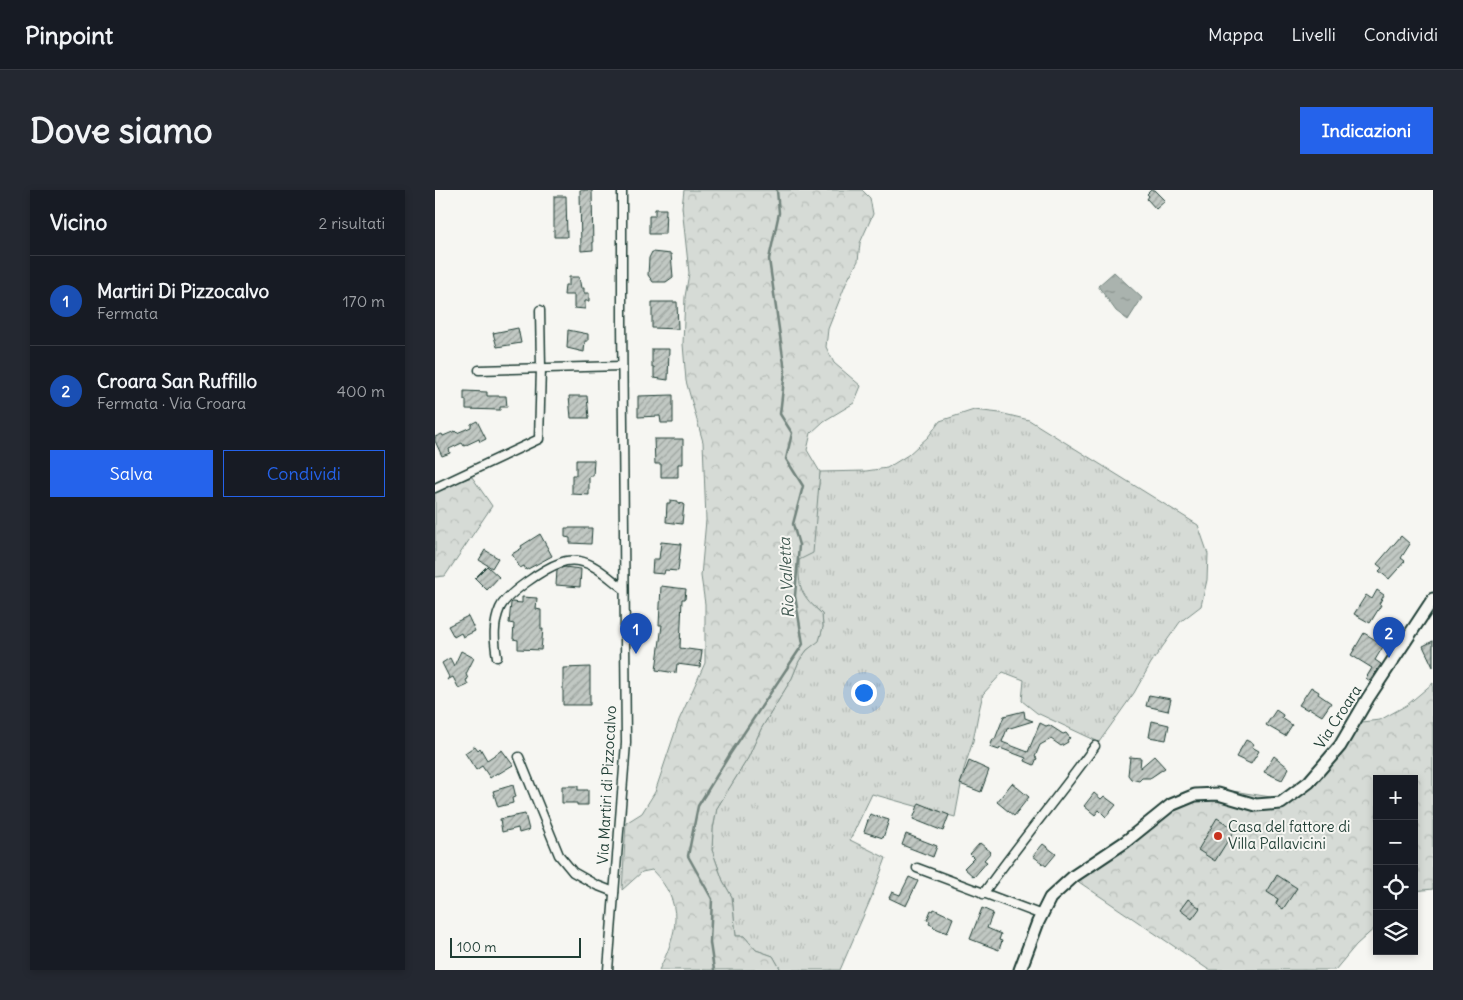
<!DOCTYPE html>
<html lang="it">
<meta charset="utf-8">
<style>
:root{--surface:#171b24;--page:#242831;--text:#f1f3f6;--muted:#9ea1a6;--line:#363941;--accent:#2563eb}
body{margin:0;font-family:Delius,sans-serif;background:var(--page);color:var(--text)}
.controls{position:absolute;right:15px;bottom:15px;display:grid;overflow:hidden;border-radius:0px;box-shadow:0 2px 8px #0003}
.controls button{width:45px;height:45px;display:grid;place-items:center;padding:0;border:0;border-bottom:1px solid var(--line);background:var(--surface);color:var(--text);font:25px sans-serif}
.scale{position:absolute;left:15px;bottom:12px;width:131px;box-sizing:border-box;padding-left:5px;border:2px solid #1f3d34;border-top:0;font-size:14px;line-height:18px;white-space:nowrap;color:#1f3d34;-webkit-text-stroke:4px #f6f6f2;paint-order:stroke}
.you{position:absolute;left:428px;top:502px;width:18px;height:18px;margin:-12px;border:4px solid #fff;border-radius:50%;background:#1a73e8;box-shadow:0 0 0 8px #1a73e833}
.badge{display:grid;place-items:center;width:32px;height:32px;border-radius:50%;background:var(--accent);color:#fff;font-size:16px;font-weight:700}
.pin{position:absolute;translate:-50% -41px;filter:drop-shadow(0 1px 2px #0008)}
.pin::after{content:'';position:absolute;top:26px;width:18px;height:15px;background:inherit;clip-path:polygon(0 0,100% 0,50% 100%)}
.list{margin:0;padding:0;list-style:none}
h2{display:flex;justify-content:space-between;align-items:center;height:65px;margin:0;padding:0 20px;font-size:21px}
h2 small{font-size:16px;font-weight:400;color:var(--muted)}
.list li{display:grid;grid-template-columns:32px 1fr auto;gap:15px;align-items:center;box-sizing:border-box;height:90px;padding:0 20px;border-top:1px solid var(--line)}
.list b{display:block;font-size:19px;white-space:nowrap}
.list p{margin:0;font-size:16px;white-space:nowrap;color:var(--muted)}
.list em{font-size:16px;font-style:normal;color:var(--muted)}
.actions{display:flex;gap:10px;padding:15px 20px}
.actions a{flex:1;padding:11px 0;border:1px solid var(--accent);border-radius:0px;text-align:center;font-size:18px;color:var(--accent)}
.actions .main{background:var(--accent);color:#fff}
.icon{flex:none;width:28px;height:28px;fill:none;stroke:currentColor;stroke-width:2;stroke-linecap:round;stroke-linejoin:round}
.map{position:relative;flex:none;width:998px;height:780px;overflow:hidden;border-radius:0px}
header{display:flex;align-items:center;gap:30px;box-sizing:border-box;height:70px;padding:0 25px;background:var(--surface);border-bottom:1px solid var(--line)}
header strong{font-size:24px}
nav{display:flex;gap:28px;margin-inline-start:auto;font-size:18px}
.intro{display:flex;align-items:center;justify-content:space-between;box-sizing:border-box;height:120px;padding:0 30px}
h1{margin:0;font-size:35px}
.button{padding:12px 22px;border-radius:0px;background:var(--accent);color:#fff;font-size:18px;font-weight:700}
main{display:flex;gap:30px;padding:0 30px}
aside{flex:1;background:var(--surface);border-radius:0px;box-shadow:0 2px 8px #0003}
.map>svg:first-child{display:block}
</style>
<header>
<strong>Pinpoint</strong>
<nav><a>Mappa</a><a>Livelli</a><a>Condividi</a></nav>
</header>
<div class="intro"><h1>Dove siamo</h1><a class="button">Indicazioni</a></div>
<main>
<aside>
<h2>Vicino<small>2 risultati</small></h2>
<ul class="list">
<li><span class="badge" style="background:#1a4fb4">1</span><div><b>Martiri Di Pizzocalvo</b><p>Fermata</p></div><em>170 m</em></li>
<li><span class="badge" style="background:#1a4fb4">2</span><div><b>Croara San Ruffillo</b><p>Fermata · Via Croara</p></div><em>400 m</em></li>
</ul>
<div class="actions"><a class="main">Salva</a><a>Condividi</a></div>
</aside>
<div class="map">
<svg width="998" height="780" viewBox="0 0 998 780">
<defs>
<pattern id="grass-tufts" width="24" height="20" patternUnits="userSpaceOnUse" patternTransform="scale(1.25)"><rect width="24" height="20" fill="#d6dbd6"/><path d="M3 7l-1-3M5 7V3M7 7l1-3M15 17l-1-3M17 17v-4M19 17l1-3" fill="none" stroke="#b7bdb8"/></pattern>
<pattern id="forest-crowns" width="20" height="18" patternUnits="userSpaceOnUse" patternTransform="scale(1.25)"><rect width="20" height="18" fill="#d6dbd6"/><path d="M2 6a3 3 0 1 1 6 0M12 15a3 3 0 1 1 6 0" fill="none" stroke="#b7bdb8"/></pattern>
<pattern id="water-ripples" width="26" height="14" patternUnits="userSpaceOnUse" patternTransform="scale(1.25)"><rect width="26" height="14" fill="#aab3ae"/><path d="M2 4q2-2 4 0t4 0M15 11q2-2 4 0t4 0" fill="none" stroke="#8a938e"/></pattern>
<pattern id="building-hatch" width="6" height="6" patternUnits="userSpaceOnUse" patternTransform="scale(1.25)"><rect width="6" height="6" fill="#c1c8c3"/><path d="M-1 1l2-2M0 6l6-6M5 7l2-2" fill="none" stroke="#9ca49f"/></pattern>
</defs>
<rect width="100%" height="100%" fill="#f6f6f2"/>
<filter id="ink" filterUnits="userSpaceOnUse"><feTurbulence type="fractalNoise" baseFrequency=".02" numOctaves="2"/><feDisplacementMap in="SourceGraphic" scale="10" xChannelSelector="R" yChannelSelector="G"/><feConvolveMatrix kernelMatrix="1 2 1 2 8 2 1 2 1" color-interpolation-filters="sRGB"/></filter>
<g filter="url(#ink)">
<polygon fill="url(#grass-tufts)" stroke="#7a8c85" points="539,220 565,223 594,230 763,335 773,364 772,390 766,416 745,432 716,473 699,503 664,552 602,523 587,511 589,490 568,482 548,504 543,525 538,551 529,579 520,627 437,604 415,650 451,668 437,706 405,780 346,780 338,766 321,760 309,746 301,746 297,707 288,691 277,660 278,639 282,618 313,568 326,539 357,488 364,471 372,460 384,450 388,437 387,424 370,408 363,391 364,370 381,318 385,282 431,281 452,278 473,265 493,247 505,231"/>
<g fill="url(#forest-crowns)" stroke="#7a8c85">
<path d="M249 0H427L435 8 438 24 425 53 423 71 412 91 393 139 391 157 399 173 426 196 419 213 389 231 376 243 372 260 385 282 378 363 364 370C363 399 366 405 387 424L388 437 384 451 372 460 364 471 357 488 326 539 313 568 282 618 278 639 277 660 288 691 297 707 301 746H309L321 760 338 766 346 780H224C243 742 250 714 217 680L207 682 187 700 191 633 207 623 220 602 244 530 270 473V414L266 386 271 330 268 252 251 191 248 154 250 107 254 83 247 17Z"/>
<polygon points="37,287 57,316 10,386 0,387 0,302 13,295"/>
<polygon points="998,493 998,699 979,701 979,589 942,589 942,736 921,755 900,780 774,780 638,688 739,618 789,601 804,602 842,608 860,600 908,558 926,532 945,530 972,515"/>
</g>
<polygon fill="url(#water-ripples)" stroke="#72847d" points="679,82 707,108 693,130 681,121 663,96"/>
<g fill="none" stroke-linecap="round" stroke-linejoin="round">
<polyline stroke="#72847d" stroke-width="2.5" points="279,780 275,753 277,709 253,666 263,616 295,564 368,454 360,406 364,355 358,334 368,296 351,269 357,243 345,224 350,181 334,69 344,23 342,0"/>
</g>
<g fill="url(#building-hatch)" stroke="#1f3d34">
<polygon points="145,0 157,0 158,60 146,61"/>
<polygon points="716,0 719,0 730,11 721,19 712,9 714,6 712,4"/>
<polygon points="119,6 131,6 132,47 119,47"/>
<polygon points="220,19 231,19 230,44 214,44 214,26 220,26"/>
<polygon points="217,62 236,64 238,87 231,92 218,92 213,85 214,68"/>
<polygon points="134,87 144,87 146,98 149,98 149,103 154,103 154,111 150,111 150,119 139,118 139,105 129,105 130,95 134,95"/>
<polygon points="217,112 242,112 243,139 217,138"/>
<polygon points="83,138 86,153 62,157 58,143"/>
<polygon points="133,140 153,144 153,151 150,151 149,162 132,158"/>
<polygon points="217,159 234,159 233,190 219,188 219,177 217,177"/>
<polygon points="29,201 52,202 52,206 71,206 72,217 65,217 65,220 63,220 31,219 31,210 29,210"/>
<polygon points="238,205 238,233 226,233 225,226 203,227 203,206"/>
<polygon points="134,206 152,206 154,228 136,228"/>
<polygon points="42,231 51,249 45,252 44,249 29,256 27,253 14,259 15,263 7,266 0,251 0,247 7,244 8,246 20,241 22,243 36,237 36,234"/>
<polygon points="219,249 248,249 248,274 243,274 243,287 226,287 226,274 220,274"/>
<polygon points="141,270 159,270 158,286 154,286 154,305 137,304 137,285 141,285"/>
<polygon points="235,310 243,311 243,313 249,314 247,334 231,332 232,313 235,313"/>
<polygon points="130,338 157,338 156,354 135,353 135,348 130,347"/>
<polygon points="105,344 117,366 91,380 89,376 85,378 77,364 87,358 86,356"/>
<polygon points="966,346 975,354 966,368 970,371 954,389 944,381 947,378 942,374"/>
<polygon points="226,352 246,354 243,381 230,380 229,384 217,383 218,369 224,369"/>
<polygon points="50,360 63,368 57,378 44,370"/>
<polygon points="52,376 64,387 52,400 40,388"/>
<polygon points="129,377 146,379 145,397 121,395 122,380"/>
<polygon points="226,396 251,399 250,409 247,409 245,458 267,461 265,477 242,474 241,483 221,480 227,435 224,435"/>
<polygon points="942,400 949,405 944,414 946,415 935,433 919,424 931,405 937,409"/>
<polygon points="87,407 102,408 101,419 106,420 106,439 108,439 106,460 83,459 83,450 78,449 79,434 74,433 76,413 77,412 87,413"/>
<polygon points="33,426 40,441 28,447 26,443 19,447 13,436"/>
<polygon points="929,443 949,455 940,470 946,474 935,491 931,488 937,478 916,465"/>
<polygon points="998,451 998,477 988,456"/>
<polygon points="26,461 39,468 31,484 33,489 31,490 33,495 24,499 18,487 12,490 14,487 7,473 15,468 19,476"/>
<polygon points="155,477 155,515 128,515 128,478"/>
<polygon points="876,497 884,502 883,504 896,513 887,526 874,518 873,520 864,515"/>
<polygon points="714,505 736,509 733,521 711,516"/>
<polygon points="841,520 848,525 847,528 857,535 850,546 831,535"/>
<polygon points="589,521 590,528 598,531 572,539 567,552 593,562 605,533 611,536 614,535 628,544 631,543 635,548 632,550 633,552 626,556 616,549 605,555 600,567 602,568 599,575 590,571 591,568 565,558 564,560 555,557 558,549 560,549 569,526"/>
<polygon points="717,531 734,535 731,550 714,547"/>
<polygon points="811,550 819,554 817,557 824,561 816,574 801,567"/>
<polygon points="40,556 43,560 45,558 52,570 67,560 78,575 63,584 62,583 55,588 47,576 41,580 30,563"/>
<polygon points="719,566 730,578 715,588 707,588 704,591 696,589 693,585 695,567 706,568 705,578"/>
<polygon points="839,566 854,578 847,590 829,582"/>
<polygon points="534,571 554,580 546,602 525,594"/>
<polygon points="577,593 594,607 579,626 562,612"/>
<polygon points="78,595 81,607 77,608 78,613 63,617 58,601"/>
<polygon points="127,596 143,596 143,600 153,600 153,615 142,615 142,613 127,613"/>
<polygon points="659,603 666,609 669,606 681,615 671,627 664,620 660,625 649,616"/>
<polygon points="484,613 514,625 508,641 478,629"/>
<polygon points="90,624 94,640 84,643 83,638 67,642 65,629"/>
<polygon points="435,624 454,630 448,648 429,642"/>
<polygon points="782,628 800,639 780,671 763,660"/>
<polygon points="471,644 502,656 498,667 467,655"/>
<polygon points="545,653 556,662 549,670 552,672 539,687 529,678 539,668 535,664"/>
<polygon points="608,654 621,664 611,676 598,666"/>
<polygon points="842,685 862,698 848,719 841,714 843,709 832,702"/>
<polygon points="474,687 483,691 471,716 454,708 457,702 465,705"/>
<polygon points="753,709 765,718 757,729 745,720"/>
<polygon points="547,718 558,723 552,738 566,744 564,750 567,751 564,760 535,749"/>
<polygon points="499,719 518,728 512,743 498,737 499,736 494,734 495,731 492,730 496,720 498,721"/>
</g>
<g fill="none" stroke-linecap="round" stroke-linejoin="round">
<defs>
<g id="street">
<polyline points="44,180 187,176"/>
<polyline points="0,298 104,249 106,178 105,120"/>
<path d="M62 467C59 450 58 434 65 418 71 404 110 378 125 373 131 370 137 370 144 371 161 374 175 389 189 399"/>
<polyline points="84,567 124,665 138,682 161,695 179,702"/>
<polyline points="482,678 607,725"/>
<path d="M548 704C584 653 624 606 660 556"/>
<polyline points="173,780 191,553 187,131 187,0"/>
</g>
<polyline id="secondary" points="585,780 603,732 615,708 639,686 690,652 736,615 760,605 783,604 821,615 846,613 874,592 905,556 933,508 998,409"/>
</defs>
<use href="#street" stroke="#1f3d34" stroke-width="11"/>
<use href="#secondary" stroke="#1f3d34" stroke-width="15"/>
<use href="#street" stroke="#f6f6f2" stroke-width="8"/>
<use href="#secondary" stroke="#f6f6f2" stroke-width="11"/>
</g>
</g>
<circle fill="#c8321e" stroke="#f6f6f2" stroke-width="2" cx="783" cy="646" r="5"/>
<g text-anchor="middle" stroke-width="4" stroke-linejoin="round" paint-order="stroke">
<g font-size="15" fill="#1f3d34" stroke="#f6f6f2">
<text transform="translate(903 527) rotate(-57)" y="5">Via Croara</text>
<text transform="translate(172 595) rotate(-87)" y="5">Via Martiri di Pizzocalvo</text>
</g>
<g font-size="15" fill="#1f3d34" stroke="#f6f6f2" text-anchor="start">
<text x="793" y="642">Casa del fattore di<tspan x="793" dy="17">Villa Pallavicini</tspan></text>
</g>
<g font-size="16" font-style="italic" fill="#425a52" stroke="#f6f6f2">
<text transform="translate(351 388) rotate(-93)" y="6">Rio Valletta</text>
</g>
</g>
</svg>
<div class="controls">
<button>+</button>
<button>−</button>
<button><svg class="icon" aria-label="locate" viewBox="0 0 24 24"><circle cx="12" cy="12" r="6"/><path d="M12 2v4M12 18v4M2 12h4M18 12h4"/></svg></button>
<button><svg class="icon" aria-label="layers" viewBox="0 0 24 24"><path d="M12 4l9 5-9 5-9-5zM3 14l9 5 9-5"/></svg></button>
</div>
<div class="scale">100 m</div>
<div class="you"></div>
<div class="pin badge" style="left:201px;top:464px;background:#1a4fb4">1</div>
<div class="pin badge" style="left:954px;top:468px;background:#1a4fb4">2</div>
</div>
</main>
